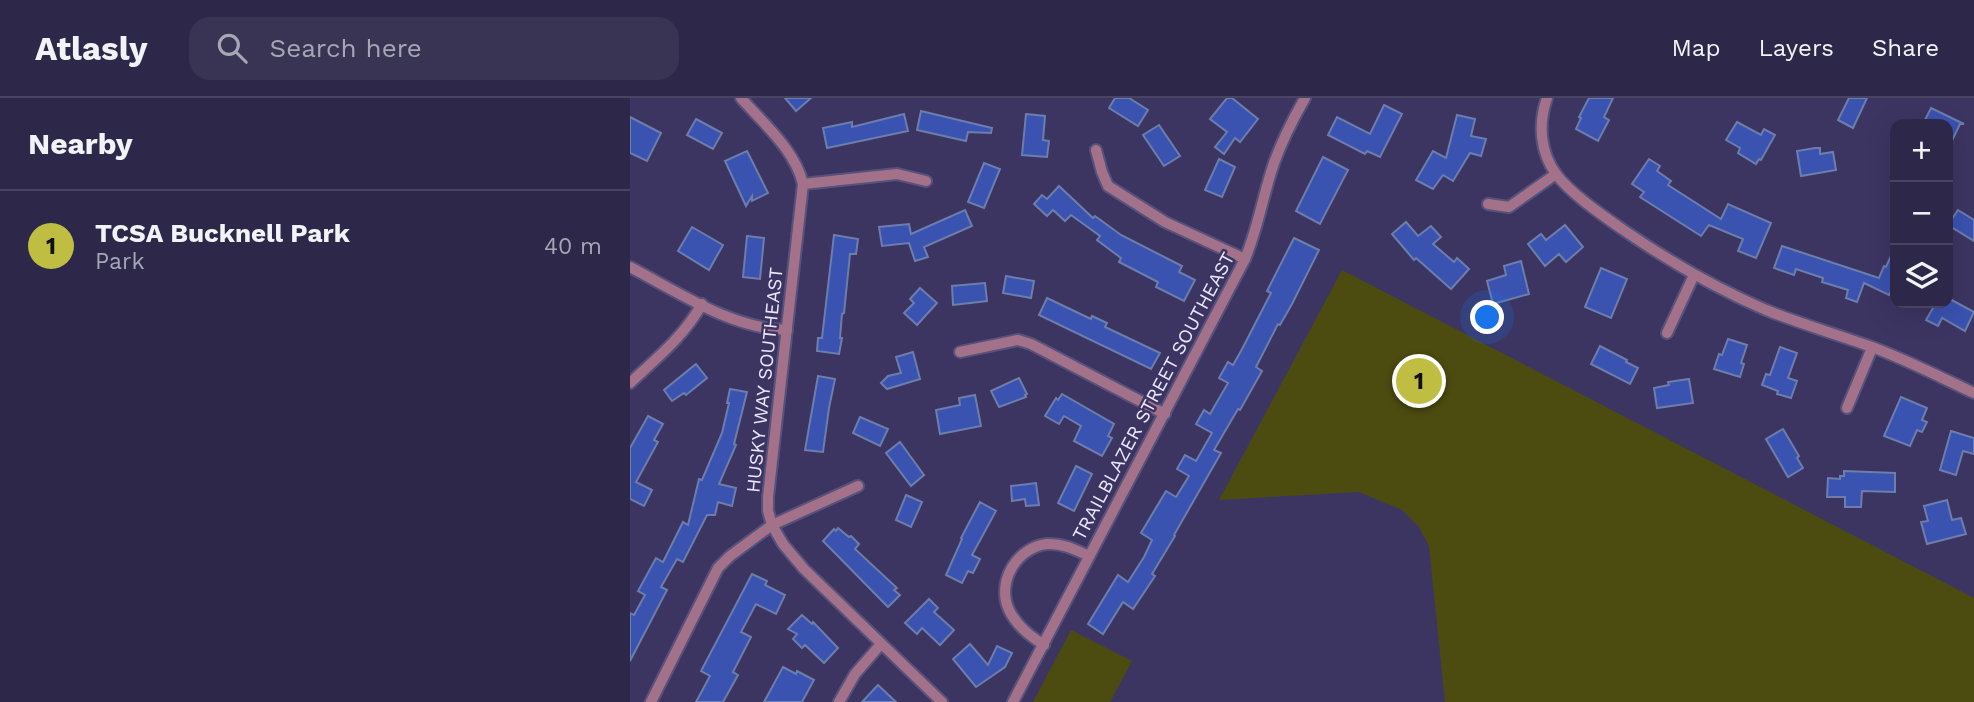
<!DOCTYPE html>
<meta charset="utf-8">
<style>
:root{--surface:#2d284a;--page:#393454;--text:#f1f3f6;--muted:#a7a6b5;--line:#484462;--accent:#bfbe42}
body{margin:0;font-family:"Work Sans",sans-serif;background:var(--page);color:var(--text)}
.controls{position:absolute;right:21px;top:21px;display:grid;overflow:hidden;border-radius:14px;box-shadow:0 7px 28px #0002}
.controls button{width:63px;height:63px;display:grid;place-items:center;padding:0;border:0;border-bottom:2px solid var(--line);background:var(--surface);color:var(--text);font:35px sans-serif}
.you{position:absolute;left:858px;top:220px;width:24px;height:24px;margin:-18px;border:5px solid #fff;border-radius:50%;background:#1a73e8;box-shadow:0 0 0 10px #1a73e833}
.badge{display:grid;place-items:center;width:46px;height:46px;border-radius:50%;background:var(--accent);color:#111;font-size:23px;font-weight:700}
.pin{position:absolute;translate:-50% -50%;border:4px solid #fff;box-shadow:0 2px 7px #0006}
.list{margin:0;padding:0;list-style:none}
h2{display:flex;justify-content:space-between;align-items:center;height:91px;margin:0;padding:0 28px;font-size:30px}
h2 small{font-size:23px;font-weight:400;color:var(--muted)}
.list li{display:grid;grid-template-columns:46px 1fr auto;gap:21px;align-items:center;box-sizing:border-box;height:112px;padding:0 28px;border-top:2px solid var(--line)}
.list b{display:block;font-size:26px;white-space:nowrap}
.list p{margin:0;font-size:23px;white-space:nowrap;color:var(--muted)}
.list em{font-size:23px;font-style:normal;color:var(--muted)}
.icon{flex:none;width:38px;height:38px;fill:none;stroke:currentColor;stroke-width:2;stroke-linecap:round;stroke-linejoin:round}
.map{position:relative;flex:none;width:1344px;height:604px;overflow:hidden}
header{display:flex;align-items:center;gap:42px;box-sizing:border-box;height:98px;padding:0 35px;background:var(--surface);border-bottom:2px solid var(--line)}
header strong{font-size:33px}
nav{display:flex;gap:38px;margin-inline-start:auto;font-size:24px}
.search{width:490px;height:63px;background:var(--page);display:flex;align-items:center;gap:18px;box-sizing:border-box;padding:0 24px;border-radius:21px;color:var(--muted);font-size:26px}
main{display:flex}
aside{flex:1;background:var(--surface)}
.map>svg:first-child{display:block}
</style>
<header>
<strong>Atlasly</strong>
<div class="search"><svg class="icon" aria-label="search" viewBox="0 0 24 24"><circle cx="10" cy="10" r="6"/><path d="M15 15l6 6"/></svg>Search here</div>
<nav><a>Map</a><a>Layers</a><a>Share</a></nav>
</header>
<main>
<aside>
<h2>Nearby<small></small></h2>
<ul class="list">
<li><span class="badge">1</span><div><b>TCSA Bucknell Park</b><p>Park</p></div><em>40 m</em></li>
</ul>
</aside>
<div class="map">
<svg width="1344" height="604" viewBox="0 0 1344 604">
<rect width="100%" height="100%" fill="#3c3562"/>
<g fill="#4c4c10">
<polygon points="712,172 1344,500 1344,604 815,604 799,448 789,429 772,412 729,394 589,402"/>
<polygon points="441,532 502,563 480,604 403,604"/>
</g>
<g fill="#3a52b0" stroke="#6d7dac" stroke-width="2">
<polygon points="155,0 181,0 166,13"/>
<polygon points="485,0 499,0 518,12 508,28 479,10"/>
<polygon points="597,0 602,0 628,21 610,44 605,40 594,56 585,49 597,34 580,21"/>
<polygon points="959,0 983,0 974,19 979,22 968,43 946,31 951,20 949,19"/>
<polygon points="1219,0 1237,0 1223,30 1208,22"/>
<polygon points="754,7 772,16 750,59 737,53 735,56 698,37 707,19 740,36"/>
<polygon points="1301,10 1334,26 1330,26 1318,51 1318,26 1293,26"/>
<polygon points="291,13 362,30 361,35 338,34 336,43 287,32"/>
<polygon points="274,16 278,33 197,50 193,30 222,24 222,29"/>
<polygon points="396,16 415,18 413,42 419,43 417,59 392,57"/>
<polygon points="827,17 845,21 841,38 856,41 851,58 840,55 823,83 813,77 803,91 786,82 803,53 816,60"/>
<polygon points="0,19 31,35 17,63 0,55"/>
<polygon points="66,21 92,35 83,51 57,37"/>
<polygon points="1107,24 1131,37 1134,31 1145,37 1131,62 1129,61 1126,66 1108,55 1110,50 1096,42"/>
<polygon points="529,27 550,58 534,68 513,37"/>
<polygon points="1185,50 1190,50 1190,56 1203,54 1206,72 1171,78 1167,53"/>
<polygon points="117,53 138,95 122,103 122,98 116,108 95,63"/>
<polygon points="693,59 718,72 690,126 666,113"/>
<polygon points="589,61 605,69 592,99 575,92"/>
<polygon points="1019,61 1030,68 1027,73 1041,83 1038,87 1091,121 1098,106 1141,125 1126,160 1108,153 1113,141 1079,127 1071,138 1010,99 1014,94 1002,86"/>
<polygon points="354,65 370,71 354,110 338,104"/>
<polygon points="429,88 463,120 465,118 491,137 552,168 549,174 565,182 554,203 526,189 528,184 489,164 491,160 467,142 470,138 441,117 435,123 423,112 417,118 404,106 412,97 417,101"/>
<polygon points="335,112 342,128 294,149 298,159 285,163 279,145 252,148 249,129 279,126 281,136"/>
<polygon points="1328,112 1344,122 1344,143 1318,127"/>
<polygon points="776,124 788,138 801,128 811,139 803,146 824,164 827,160 839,171 821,191 786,160 784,162 762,136"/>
<polygon points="935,127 953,149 936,164 929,156 915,168 898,146 911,136 916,142"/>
<polygon points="62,129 93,147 79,172 48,153"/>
<polygon points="204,137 228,141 226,156 220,156 214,215 212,216 210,240 212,240 209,256 187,253 188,240 192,240"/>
<polygon points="117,138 134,140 130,181 113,179"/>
<polygon points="664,140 689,152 662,206 650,227 648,226 626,269 632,273 610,312 608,311 584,352 591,355 544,437 545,438 522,476 525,478 503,511 493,504 473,536 458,526 488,477 498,484 514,459 522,442 511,435 536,393 546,399 559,378 547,371 555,357 566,363 582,335 566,326 574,312 580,316 598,285 589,280 598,264 603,267 611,253 641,195 637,193"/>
<polygon points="1152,148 1249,180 1254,168 1256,169 1265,149 1265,194 1261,193 1259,197 1234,185 1227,204 1216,200 1218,192 1192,184 1193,180 1166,171 1164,177 1144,170"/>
<polygon points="891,163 899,196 863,206 857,183 876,177 874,168"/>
<polygon points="971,170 997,181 981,220 955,209"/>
<polygon points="376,178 404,183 401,200 373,195"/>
<polygon points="355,185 357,203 323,207 322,188"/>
<polygon points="290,190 307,205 287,227 274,215 284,205 280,201"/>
<polygon points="417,200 461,221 462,218 477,225 475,229 530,255 521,271 409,217"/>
<polygon points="1318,200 1344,214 1335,233 1312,220 1308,228 1296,222 1306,205 1318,205"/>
<polygon points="1098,241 1117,247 1111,265 1114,266 1110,279 1084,271 1089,256 1092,257"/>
<polygon points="970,248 997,262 996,264 1008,270 1000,286 961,266"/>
<polygon points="1150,249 1167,255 1158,280 1167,283 1161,300 1147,296 1148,293 1132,287 1136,276 1140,277"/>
<polygon points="283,254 290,281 257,291 251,285 258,278 271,275 266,259"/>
<polygon points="66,266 77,280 56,297 54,295 42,303 34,292"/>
<polygon points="188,278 205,281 199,310 193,354 175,352"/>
<polygon points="389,280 397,296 395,297 396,299 369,309 361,293"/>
<polygon points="1059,281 1063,305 1027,310 1024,290 1039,287 1038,284"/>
<polygon points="100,291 117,294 104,346 106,347 89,386 106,390 102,408 88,404 85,417 77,417 53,464 47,461 31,489 37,492 0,563 0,515 4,517 15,497 8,493 26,460 33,464 53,424 58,427 69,381 72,382 92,335 99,305 97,305"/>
<polygon points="432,296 484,326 478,338 482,340 472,358 444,343 451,328 434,318 429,326 415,318 426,300 428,302"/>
<polygon points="345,297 351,328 310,336 306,312 330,307 329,300"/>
<polygon points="1271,299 1297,310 1292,322 1297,324 1292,334 1287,332 1280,348 1254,338"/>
<polygon points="18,318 33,326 24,342 28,344 6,384 22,392 14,408 0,401 0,350"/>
<polygon points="230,319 258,331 250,348 223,335"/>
<polygon points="1153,331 1169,358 1167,360 1173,370 1158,379 1136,341"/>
<polygon points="1321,333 1344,340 1344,356 1333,353 1326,377 1310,372"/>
<polygon points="270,344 294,377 281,388 256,355"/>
<polygon points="446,368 462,376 444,413 428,405"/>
<polygon points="1214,373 1265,375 1265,394 1232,393 1231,409 1215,409 1215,399 1197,399 1198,380 1210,381 1210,378 1214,378"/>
<polygon points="406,385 409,407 396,408 395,401 382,403 381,388"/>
<polygon points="276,397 292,404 281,429 266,422"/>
<polygon points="1317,402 1322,422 1331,420 1336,436 1297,446 1291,424 1298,423 1294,408"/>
<polygon points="350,404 366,413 342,457 350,461 343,475 338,473 332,485 316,477 332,441 331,440"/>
<polygon points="208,430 219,439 221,438 229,446 225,451 267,490 264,492 270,497 258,509 193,443 204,431 206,433"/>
<polygon points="122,476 137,483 135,487 155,497 146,516 126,506 111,534 121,539 103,574 108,577 93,604 66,604 80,578 71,573"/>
<polygon points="299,501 308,510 304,514 324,532 310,547 292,530 287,536 275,525"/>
<polygon points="172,517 182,526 183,524 208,550 194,565 175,547 172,550 163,541 167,536 158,531"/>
<polygon points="340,546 358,567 367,548 382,555 375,569 346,589 323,561"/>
<polygon points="153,569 166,576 167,573 184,582 172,604 134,604"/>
<polygon points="248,587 266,604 232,604"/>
</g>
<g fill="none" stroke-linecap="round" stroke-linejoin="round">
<defs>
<g id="minor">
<path d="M111 0C134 26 165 52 173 86L138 399V413L142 427 153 446 174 471 312 604"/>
<path d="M917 0C908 26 910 54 926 76 940 95 972 117 992 131 1037 162 1085 190 1136 212 1171 226 1206 236 1242 249 1277 262 1310 279 1344 295"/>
<polyline points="466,52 472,74 478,88 535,124 615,161"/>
<polyline points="173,86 267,76 296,83"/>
<polyline points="858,106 879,109 926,76"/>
<path d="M0 169C48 194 102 231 157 232"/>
<polyline points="1037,235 1064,177"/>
<polyline points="330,254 388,242 401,246 535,316"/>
<path d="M0 285C27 260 54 238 72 206"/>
<polyline points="1217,310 1242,250"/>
<path d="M414 547C400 538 387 528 379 512 366 484 387 449 417 446 433 445 446 452 459 458"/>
<polyline points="21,604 88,470 100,458 142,427 228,388"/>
<polyline points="209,604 225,576 251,546"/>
<path d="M383 604 615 161C628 130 633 97 644 65 652 43 663 21 675 0"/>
</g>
</defs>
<use href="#minor" stroke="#58527b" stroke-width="14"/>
<use href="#minor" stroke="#a3728a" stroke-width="10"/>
</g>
<g text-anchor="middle" stroke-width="5" stroke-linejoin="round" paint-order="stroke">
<g font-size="19" fill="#eae8fe" stroke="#3c3562">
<text transform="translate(134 282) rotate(-84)" y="7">HUSKY WAY SOUTHEAST</text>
<text transform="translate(523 298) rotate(-62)" y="7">TRAILBLAZER STREET SOUTHEAST</text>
</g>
</g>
</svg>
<div class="controls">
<button>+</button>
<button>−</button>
<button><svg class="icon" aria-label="layers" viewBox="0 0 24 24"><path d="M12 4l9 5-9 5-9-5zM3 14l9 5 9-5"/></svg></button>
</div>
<div class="you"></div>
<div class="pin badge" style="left:789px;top:283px">1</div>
</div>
</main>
